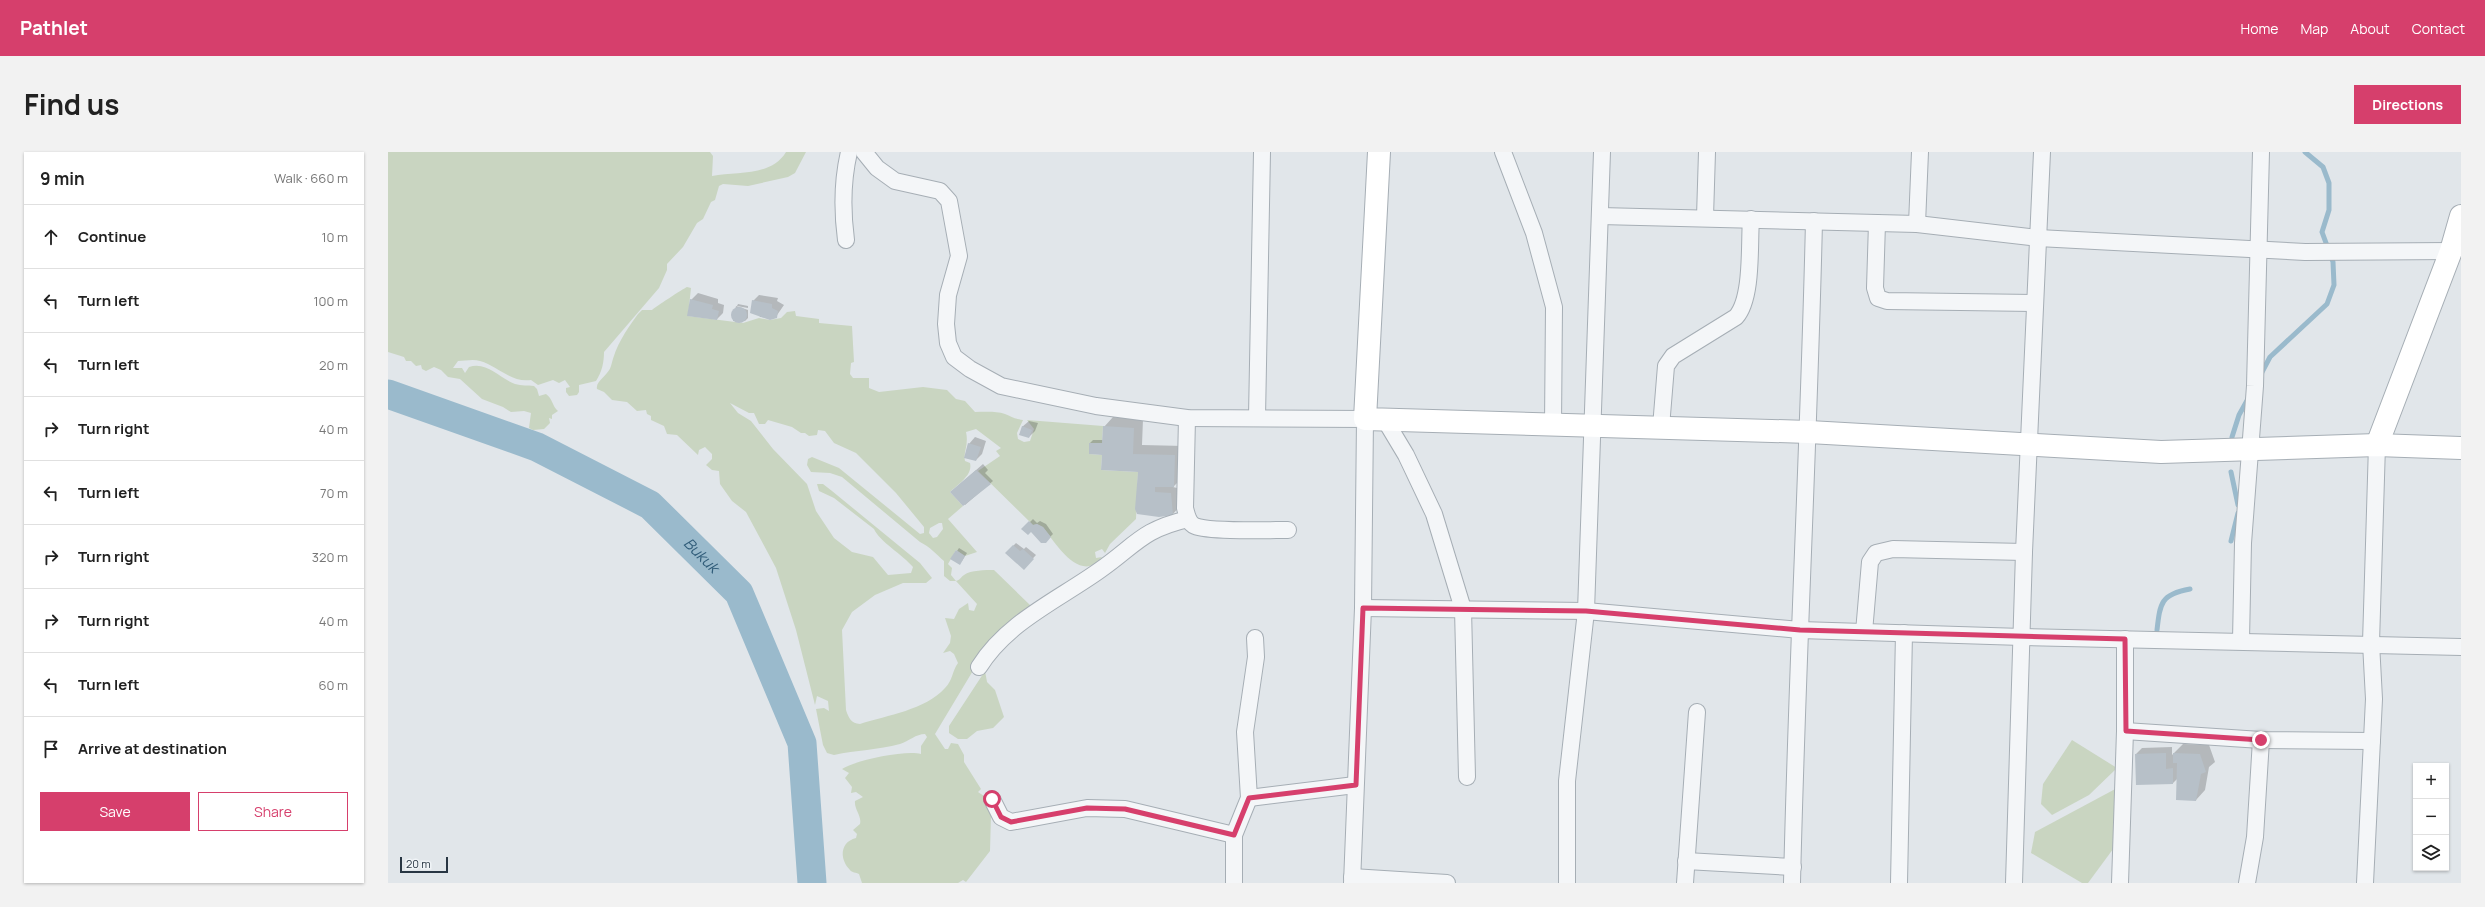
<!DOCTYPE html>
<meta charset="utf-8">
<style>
:root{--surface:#fff;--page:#f2f2f2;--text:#222;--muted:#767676;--line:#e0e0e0;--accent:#d63f6c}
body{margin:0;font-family:Manrope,sans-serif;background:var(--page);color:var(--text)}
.controls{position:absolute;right:12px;bottom:12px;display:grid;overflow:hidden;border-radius:0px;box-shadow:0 1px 3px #0004}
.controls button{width:36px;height:36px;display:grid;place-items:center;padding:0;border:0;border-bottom:1px solid var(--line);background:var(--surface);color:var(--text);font:20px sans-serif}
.scale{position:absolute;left:12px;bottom:10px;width:48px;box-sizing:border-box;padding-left:4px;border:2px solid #283643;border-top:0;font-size:11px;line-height:14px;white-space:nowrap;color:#283643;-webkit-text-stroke:3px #f0f4f7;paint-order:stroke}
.stop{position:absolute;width:12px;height:12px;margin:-9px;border:3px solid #d63f6c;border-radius:50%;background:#fff}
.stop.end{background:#d63f6c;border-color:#fff;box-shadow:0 1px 4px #0008}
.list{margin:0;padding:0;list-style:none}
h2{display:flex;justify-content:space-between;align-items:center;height:52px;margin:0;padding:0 16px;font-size:17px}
h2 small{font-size:13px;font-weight:400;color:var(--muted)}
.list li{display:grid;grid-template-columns:26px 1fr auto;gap:12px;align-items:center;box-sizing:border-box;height:64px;padding:0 16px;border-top:1px solid var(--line)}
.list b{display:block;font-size:15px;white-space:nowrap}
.list em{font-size:13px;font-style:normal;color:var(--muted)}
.actions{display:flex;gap:8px;padding:12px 16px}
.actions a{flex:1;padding:9px 0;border:1px solid var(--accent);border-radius:0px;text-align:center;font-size:14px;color:var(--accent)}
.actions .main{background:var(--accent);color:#fff}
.icon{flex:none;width:22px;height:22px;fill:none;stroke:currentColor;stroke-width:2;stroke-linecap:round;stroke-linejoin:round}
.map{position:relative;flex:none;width:2073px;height:731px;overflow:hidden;border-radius:0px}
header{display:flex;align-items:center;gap:24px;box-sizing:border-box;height:56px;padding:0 20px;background:var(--accent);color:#fff}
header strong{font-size:19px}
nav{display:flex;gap:22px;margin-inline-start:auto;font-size:14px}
.intro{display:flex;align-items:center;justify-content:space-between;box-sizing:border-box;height:96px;padding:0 24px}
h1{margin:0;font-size:28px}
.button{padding:10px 18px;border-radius:0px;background:var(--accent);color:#fff;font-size:14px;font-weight:700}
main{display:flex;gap:24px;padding:0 24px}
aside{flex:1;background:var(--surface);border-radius:0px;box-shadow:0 1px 3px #0004}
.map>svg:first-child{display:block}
</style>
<header>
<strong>Pathlet</strong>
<nav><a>Home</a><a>Map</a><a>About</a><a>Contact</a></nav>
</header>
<div class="intro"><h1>Find us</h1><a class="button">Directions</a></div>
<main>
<aside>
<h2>9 min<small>Walk · 660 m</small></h2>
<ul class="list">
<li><svg class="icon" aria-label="ahead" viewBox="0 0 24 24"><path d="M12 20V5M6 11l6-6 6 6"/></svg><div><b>Continue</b></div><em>10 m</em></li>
<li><svg class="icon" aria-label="left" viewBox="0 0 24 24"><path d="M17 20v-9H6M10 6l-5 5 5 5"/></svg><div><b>Turn left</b></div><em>100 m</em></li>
<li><svg class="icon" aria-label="left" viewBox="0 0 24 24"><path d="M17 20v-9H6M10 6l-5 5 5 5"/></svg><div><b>Turn left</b></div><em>20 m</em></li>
<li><svg class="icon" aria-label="right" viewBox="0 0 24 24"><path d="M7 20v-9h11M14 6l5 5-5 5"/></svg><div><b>Turn right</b></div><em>40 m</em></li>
<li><svg class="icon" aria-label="left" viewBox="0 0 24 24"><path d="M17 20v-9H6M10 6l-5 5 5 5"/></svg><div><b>Turn left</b></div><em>70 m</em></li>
<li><svg class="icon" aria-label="right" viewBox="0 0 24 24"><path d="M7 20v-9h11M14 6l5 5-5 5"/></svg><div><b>Turn right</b></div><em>320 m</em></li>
<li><svg class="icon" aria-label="right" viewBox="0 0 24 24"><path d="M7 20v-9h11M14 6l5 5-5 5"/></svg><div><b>Turn right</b></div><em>40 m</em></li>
<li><svg class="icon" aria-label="left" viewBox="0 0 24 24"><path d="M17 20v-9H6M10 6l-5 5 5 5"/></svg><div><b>Turn left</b></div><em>60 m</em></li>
<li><svg class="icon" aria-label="arrive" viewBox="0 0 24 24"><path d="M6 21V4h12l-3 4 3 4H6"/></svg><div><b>Arrive at destination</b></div></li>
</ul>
<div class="actions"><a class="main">Save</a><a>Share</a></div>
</aside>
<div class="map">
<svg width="2073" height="731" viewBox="0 0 2073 731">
<rect width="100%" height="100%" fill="#e1e6ea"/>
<g fill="#c9d5c1" fill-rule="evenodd">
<path d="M0 0H322L325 4 324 24C349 19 383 25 398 0H418L407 21 400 25 360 34 335 32 331 34 327 48 323 50 315 67 309 71 295 95 279 112V118L271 136 216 200C216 210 214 220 208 229L191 233V240L189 243 181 244 178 240V236L182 235 177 228 171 231 165 228 150 233 143 228C123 231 110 214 92 209 85 207 77 209 70 209L65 216H74L77 221 81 215C99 209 111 226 127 232 134 234 139 233 146 234L149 237 151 244 158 242C165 247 164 254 170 259L164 263V267L161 266 162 271 156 277 145 278 141 276 143 261 136 259 123 260 115 255 94 247 72 227 60 225 53 218 46 215 38 219 34 217 33 213 28 214 23 209H18L16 205 0 200Z"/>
<path d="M299 135 303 136 300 164 355 171 371 166 382 168 393 166 399 160 407 159 408 164 431 167V171L464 174 466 210 463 211 462 222 465 226H481V236L491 240 535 235 559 238 568 247 577 249 587 260C597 260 608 259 617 262 624 265 627 267 635 268L629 281 630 287 636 290 642 289 646 277 639 268 715 274 714 291H701V302L714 303 713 318 750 320 748 367 722 392 717 401 714 397 707 400 708 406 714 405C693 433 667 391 655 375L649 372 645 373 590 319 612 304 608 299 613 296 588 277 578 280C581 293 575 300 577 309L582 311C585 323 570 332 562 340L575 354 560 367 589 400 577 404 568 398 560 412 564 416 563 423 568 429C572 428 572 426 576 423 583 418 597 418 606 418L642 453V462L589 512 547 582 557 597H560L563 591 570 592 576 603V610L593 637 590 640 596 644 606 660 603 663 602 699 578 730 575 728 570 731H474L471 722C468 720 464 721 462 718 451 707 452 690 468 686L469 682 465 678 472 672C474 664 466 657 467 649L475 645 468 640 463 641 464 635 457 626 461 621 454 617C468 608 517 598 533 602V594L539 585 537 582C528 582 521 589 512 592 490 598 468 598 446 603L439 601 435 593 428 557 436 556 441 559 440 549 429 544 427 553 408 478 388 416 358 360 344 349 332 332 331 319 324 318 318 313 324 307V302L317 295 311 298 310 303 289 283 279 282 276 274 263 268V264L259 262 258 258 249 259 239 250 224 248 216 240 209 237C207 229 221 223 223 214 228 193 237 180 250 162L254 158H264C267 155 295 137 299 135ZM342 251 361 261H366L371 272H377L380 268 404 275 413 281H417L421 284 429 283 430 278 437 279 446 291 468 301 508 341 536 375V381L532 382 451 316 424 305 420 307 419 313 423 320 442 321 454 325 532 390C542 395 548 402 556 409V424L562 429H568L589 452 586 459 581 458 580 451 571 457 566 467 557 466 563 484 562 491 555 501 562 499 566 502 570 511C564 519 565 528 557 536 537 558 500 563 472 572 463 571 461 567 458 558L454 478 464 460 487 443 515 431H538L544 426 532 411 444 339 435 332H429L431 339 446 346 486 377C491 389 515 403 525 415L523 421 500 423 485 405 464 400 446 386 428 359 419 332 385 297 363 269 350 261ZM551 371H554L555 377 549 385 545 386 541 381 542 376Z"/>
<polygon points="597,519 599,530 607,538 616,565 605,576 589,579 579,587 570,587 561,581 561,574"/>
<polygon points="1684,588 1729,616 1701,643 1664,663 1653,652 1655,632"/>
<polygon points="1731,635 1731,689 1700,731 1694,731 1643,701 1647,680"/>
</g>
<g fill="#0003">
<polygon points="310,141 330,147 330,151 336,153 335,161 329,167 303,148"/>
<polygon points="371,143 390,146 389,149 396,153 387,166 372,165 365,149"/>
<polygon points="350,152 360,154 360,156 349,154"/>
<polygon points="348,154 360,158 360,166 357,169 345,169"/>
<polygon points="725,265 755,267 754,293 796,294 795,325 785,335 789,336 791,355 785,362 749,354 751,319 715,300 702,301 702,291 705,288 715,288 716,275"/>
<polygon points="641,269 650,271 647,279 641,285 634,275"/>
<polygon points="587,285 598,289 594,302 588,308 581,292"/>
<polygon points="595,312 600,318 597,321 605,329 577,353 563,340"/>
<polygon points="645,367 649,371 652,369 658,372 665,382 661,386 635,377"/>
<polygon points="628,391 636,397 638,395 648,403 636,416 625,394"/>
<polygon points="571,396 579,401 574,409 569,399"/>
<polygon points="1795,592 1821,593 1827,610 1821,615 1817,638 1808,648 1790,626 1785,631 1749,632 1748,602 1754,596 1784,595 1784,603"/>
</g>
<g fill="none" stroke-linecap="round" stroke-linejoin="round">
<g stroke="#9abacc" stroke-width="5">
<polyline points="1873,222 1882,205 1939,152 1946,133 1945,110 1934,80 1941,58 1941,31 1935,15 1917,0"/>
<polyline points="1844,285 1851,263 1861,245"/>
<polyline points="1843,320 1850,353"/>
<polyline points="1843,389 1850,361"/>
<path d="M1769 478C1772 451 1773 442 1802 437"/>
</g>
<path stroke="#9abacc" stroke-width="29" id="s1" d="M0 242 149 295 262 353 351 441 414 591 424 731"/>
</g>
<g fill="#b7c0c8">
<polygon points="302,147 325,153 324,157 331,159 329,168 299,164"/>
<polygon points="364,148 384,152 384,156 390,159 389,166 382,168 362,161"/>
<circle cx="351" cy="163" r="8"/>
<polygon points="634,274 644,278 641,286 631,283"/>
<polygon points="715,274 746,276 745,302 787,303 786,335 767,335 767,340 783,341 785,363 771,365 749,362 747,357 750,320 713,318 714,303 701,302 701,291 714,291"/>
<polygon points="580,291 593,295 588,309 576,306"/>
<polygon points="588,318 603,332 575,354 562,340"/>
<polygon points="641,369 645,373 649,372 655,375 663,385 658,391 653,391 643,380 640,383 633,377"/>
<polygon points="625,393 632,399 635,397 646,407 636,418 617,401"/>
<polygon points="568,398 577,404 572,413 562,407"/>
<polygon points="1778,601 1778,617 1785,616 1785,632 1748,633 1747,602"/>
<polygon points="1785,601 1812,602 1818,620 1813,622 1808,649 1788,648 1789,611 1785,611"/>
</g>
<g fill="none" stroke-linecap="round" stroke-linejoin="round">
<defs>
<g id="street">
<polyline points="476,0 489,16 507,29 552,39 561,49 571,104 560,143 558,172 560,191 566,205 582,217 613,234 708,254 799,266 977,267 975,456 964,731"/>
<polyline points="1115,0 1146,81 1166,155 1165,273"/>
<polyline points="1212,64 1529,72 1650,86 1917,100 2063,99"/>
<polyline points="1317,65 1319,0"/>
<polyline points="1489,71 1487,136 1490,146 1499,149 1647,151"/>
<polyline points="1529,72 1532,0"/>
<path d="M458 88C454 58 454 30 461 0"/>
<polyline points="869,265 874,0"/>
<path d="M799 266 797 356C799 363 800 371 807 374 821 380 882 378 900 378"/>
<polyline points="997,268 1018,303 1046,362 1075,457 1079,625"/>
<path d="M1273 275 1278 214 1285 204 1348 165C1365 146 1361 92 1363 67"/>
<polyline points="975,456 1198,459 1412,478 1634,485 2073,495"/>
<polyline points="1476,480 1482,410 1488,401 1505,397 1636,400"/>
<polyline points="1853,488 1855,391 1867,234 1873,0"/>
<path d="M591 515C619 470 670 448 712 418 748 393 753 378 800 367"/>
<polyline points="1737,579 1873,588 1984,589"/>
<polyline points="861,646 967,633"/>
<polyline points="604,647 613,665 623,670 699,656 737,657 846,683"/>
<polyline points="1298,709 1405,715"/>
<polyline points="964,725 1059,731"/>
<polyline points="846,731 846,683 861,646 857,580 868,505 867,486"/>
<polyline points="1179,731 1179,629 1198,459 1214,0"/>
<polyline points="1297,731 1309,560"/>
<path d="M1404 731C1409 510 1421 290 1426 69"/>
<polyline points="1511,731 1516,481"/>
<polyline points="1626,731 1636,400 1654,0"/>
<polyline points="1732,731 1737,579 1737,487"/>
<polyline points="1859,731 1867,685 1873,588"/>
<polyline points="1977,731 1986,547 1983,491 1989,293"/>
</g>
<g id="secondary">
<polyline points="991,0 977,267 1421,280 1773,300 1989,293 2073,296"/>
<polyline points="1989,293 2063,99 2073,64"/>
</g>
</defs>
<use href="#street" stroke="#a6aeb5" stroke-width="18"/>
<use href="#secondary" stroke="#a6aeb5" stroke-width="24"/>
<use href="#street" stroke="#f4f6f8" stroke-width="16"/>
<use href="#secondary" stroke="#fff" stroke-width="22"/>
</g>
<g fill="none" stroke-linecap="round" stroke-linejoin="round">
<polyline stroke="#d63f6c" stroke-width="5" points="604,647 613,665 623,670 699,656 737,657 846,683 861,646 968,633 975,456 1198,459 1412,478 1737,487 1738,579 1873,588"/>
</g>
<g text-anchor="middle" stroke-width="3" stroke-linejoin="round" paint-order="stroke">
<g font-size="15" font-style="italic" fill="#305c79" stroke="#f0f4f7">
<text dy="5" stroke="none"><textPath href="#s1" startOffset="357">Bukuk</textPath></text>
</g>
</g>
</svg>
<div class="controls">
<button>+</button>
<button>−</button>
<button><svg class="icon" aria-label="layers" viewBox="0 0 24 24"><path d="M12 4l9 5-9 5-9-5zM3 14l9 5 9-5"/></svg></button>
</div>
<div class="scale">20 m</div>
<div class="stop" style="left:604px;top:647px"></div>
<div class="stop end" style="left:1873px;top:588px"></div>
</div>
</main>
